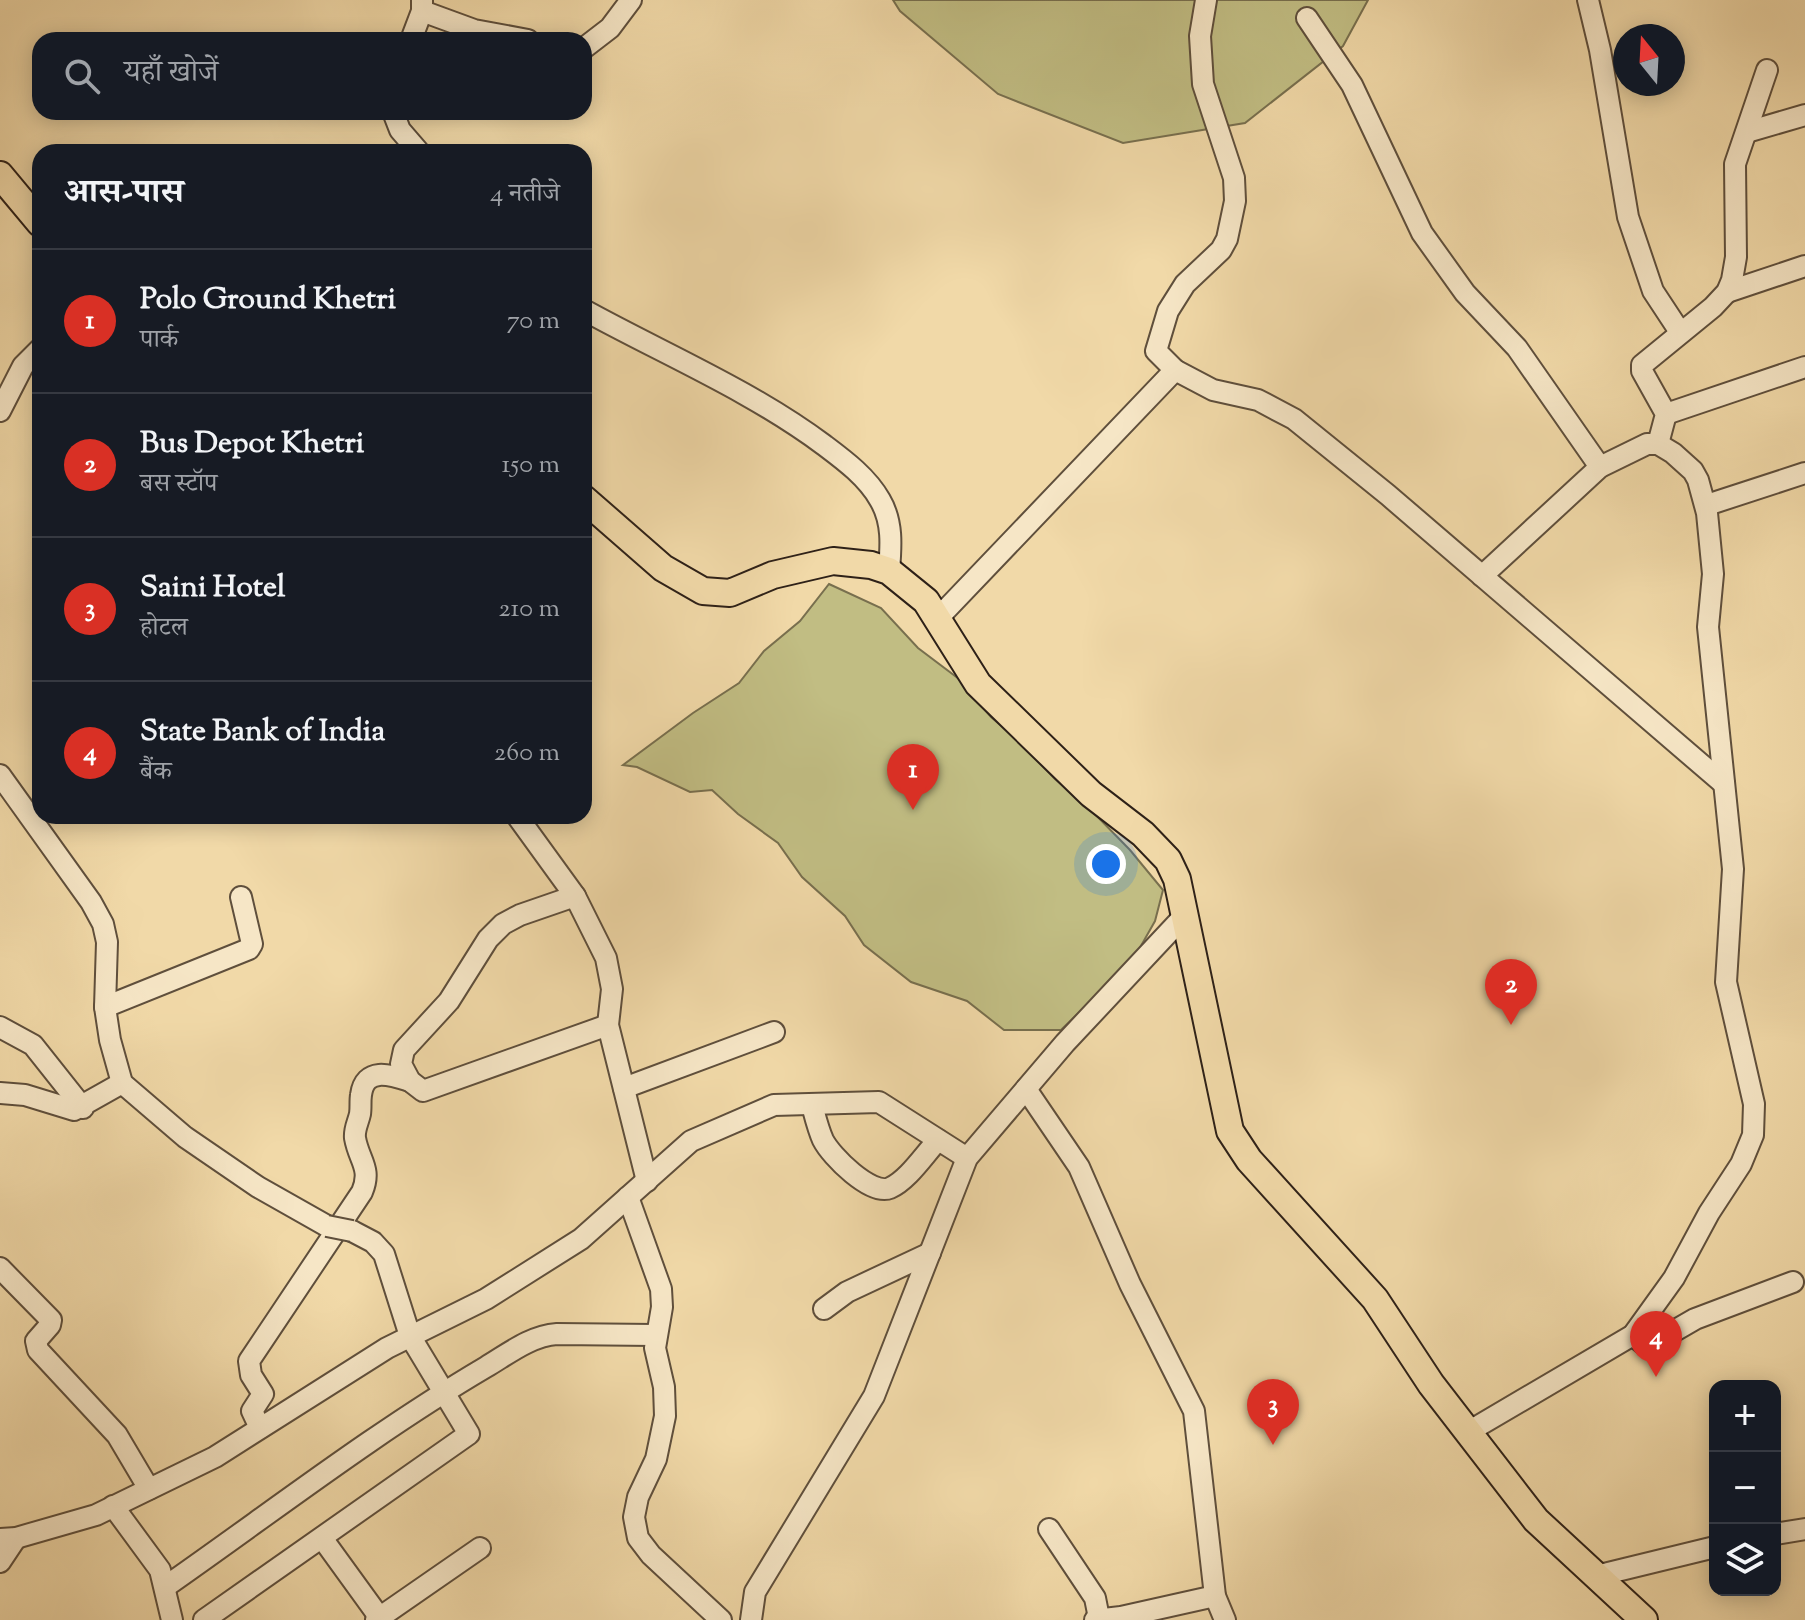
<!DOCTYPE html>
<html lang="hi">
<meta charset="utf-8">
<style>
:root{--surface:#171b24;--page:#242831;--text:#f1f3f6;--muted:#9ea1a6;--line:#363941;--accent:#d93025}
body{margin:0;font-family:"Sorts Mill Goudy","Noto Serif Devanagari",serif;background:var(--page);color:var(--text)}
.controls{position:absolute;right:24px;bottom:24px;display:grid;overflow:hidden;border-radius:16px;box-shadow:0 4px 20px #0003}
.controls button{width:72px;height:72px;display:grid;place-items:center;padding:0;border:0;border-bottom:2px solid var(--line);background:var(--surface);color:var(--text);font:40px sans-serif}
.compass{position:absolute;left:1613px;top:24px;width:72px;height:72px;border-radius:50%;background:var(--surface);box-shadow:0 4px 20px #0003;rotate:342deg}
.you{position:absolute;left:1106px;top:864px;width:28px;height:28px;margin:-20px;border:6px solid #fff;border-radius:50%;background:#1a73e8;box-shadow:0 0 0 12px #1a73e833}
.badge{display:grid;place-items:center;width:52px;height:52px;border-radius:50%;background:var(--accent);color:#fff;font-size:26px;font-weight:700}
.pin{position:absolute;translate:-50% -66px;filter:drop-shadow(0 2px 4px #0008)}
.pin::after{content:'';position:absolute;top:42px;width:28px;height:24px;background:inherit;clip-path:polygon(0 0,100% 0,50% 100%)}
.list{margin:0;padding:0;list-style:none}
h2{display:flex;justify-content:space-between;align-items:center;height:104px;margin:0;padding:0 32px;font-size:34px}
h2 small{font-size:26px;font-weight:400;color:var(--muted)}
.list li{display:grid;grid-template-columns:52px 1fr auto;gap:24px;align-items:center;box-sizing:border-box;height:144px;padding:0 32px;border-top:2px solid var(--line)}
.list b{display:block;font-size:30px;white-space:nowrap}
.list p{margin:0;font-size:26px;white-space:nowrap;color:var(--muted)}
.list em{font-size:26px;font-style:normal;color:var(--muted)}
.icon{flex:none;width:44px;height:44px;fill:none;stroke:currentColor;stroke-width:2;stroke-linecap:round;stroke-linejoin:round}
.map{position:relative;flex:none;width:1805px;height:1620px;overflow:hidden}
.search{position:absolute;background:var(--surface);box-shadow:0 4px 20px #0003;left:32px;top:32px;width:560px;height:88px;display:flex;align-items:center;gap:20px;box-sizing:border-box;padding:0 28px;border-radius:24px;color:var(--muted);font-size:30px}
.panel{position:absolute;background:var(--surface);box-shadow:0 4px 20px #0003;left:32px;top:144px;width:560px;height:680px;border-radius:24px}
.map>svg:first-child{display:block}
</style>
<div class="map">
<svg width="1805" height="1620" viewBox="0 0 1805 1620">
<rect width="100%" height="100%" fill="#f1d9a8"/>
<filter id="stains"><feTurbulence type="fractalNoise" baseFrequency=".0025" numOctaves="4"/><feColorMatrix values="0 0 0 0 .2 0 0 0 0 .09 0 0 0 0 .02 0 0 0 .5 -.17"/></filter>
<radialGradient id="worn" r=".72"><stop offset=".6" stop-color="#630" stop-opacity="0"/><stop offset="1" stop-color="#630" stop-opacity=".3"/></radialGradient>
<g fill="#c1bd83" stroke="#786f4e" stroke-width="2">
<polygon points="893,0 1368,0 1343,46 1245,123 1123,143 998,94 900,11"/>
<polygon points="829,584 881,608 918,648 959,679 991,717 1017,739 1055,779 1088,807 1130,850 1163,890 1155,921 1133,960 1061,1030 1004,1030 967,1001 911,982 864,945 845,916 802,877 778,843 738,814 712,790 690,792 637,767 623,765 693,713 739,683 764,651 800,621"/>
</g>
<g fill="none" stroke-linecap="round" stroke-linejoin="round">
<defs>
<g id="minor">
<polyline points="1206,0 1200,36 1203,84 1234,178 1235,201 1227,239 1221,250 1185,284 1168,311 1156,351 1175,370 1213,390 1258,400 1294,419 1388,495 1724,784"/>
<polyline points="1588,0 1600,50 1628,217 1653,291 1680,332"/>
<polyline points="422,11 474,30 528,40"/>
<polyline points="1307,18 1352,85 1422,233 1465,293 1517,348 1600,467"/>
<polyline points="411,40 422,11 422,0"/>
<polyline points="584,48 610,28 631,0"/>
<polyline points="393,112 400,130 419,152"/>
<polyline points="1747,132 1805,115"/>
<polyline points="1727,292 1805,266"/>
<path d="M584 310C664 354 750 390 824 445 844 460 867 477 880 500 893 522 891 546 889 571"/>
<polyline points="0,411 23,366 40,349"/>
<polyline points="1666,414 1805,367"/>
<polyline points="1658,444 1666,414 1642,371 1642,365 1713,307 1727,292 1732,280 1736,257 1735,164 1767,70"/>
<polyline points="1707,505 1805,473"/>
<polyline points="939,617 1175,370"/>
<polyline points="0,775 91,902 103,924 107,942 105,1007 110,1040 122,1083 185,1137 258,1187 327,1226"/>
<polyline points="517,816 575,896 606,958 612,989 608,1025 647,1181"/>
<polyline points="575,896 520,915 503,924 488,939 449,1001 404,1050 401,1064 410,1081 423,1091 608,1025"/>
<polyline points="105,1007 249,949 252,944 241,897"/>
<polyline points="0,1027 33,1045 83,1108"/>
<polyline points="624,1088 774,1032"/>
<polyline points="1026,1089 1079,1167 1130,1284 1194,1411 1215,1596 1225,1620"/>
<polyline points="0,1093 25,1095 74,1110 122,1083"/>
<path d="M812 1105C815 1116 818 1129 823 1140 831 1156 871 1196 890 1188 908 1180 924 1155 938 1140"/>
<polyline points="628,1197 661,1289 662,1307 655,1348 664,1387 665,1416 656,1459 638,1497 634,1517 638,1538 651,1555 721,1620"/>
<polyline points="0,1268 51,1320 50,1325 36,1341 38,1350 117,1435 149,1489"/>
<polyline points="824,1309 847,1292 930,1253"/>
<polyline points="1633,1335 1645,1345 1650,1345 1695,1319 1793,1282"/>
<path d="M260 1428 252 1411 263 1394 251 1375 249 1361 362 1192C372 1168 359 1161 355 1138 354 1129 358 1123 360 1114 361 1108 360 1101 361 1095 365 1066 391 1075 410 1081"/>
<polyline points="1468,1432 1633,1335 1674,1278 1709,1213 1741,1164 1753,1135 1754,1104 1726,982 1733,869 1708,627 1713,574 1707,513 1698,480 1693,471 1673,453 1658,444 1647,444 1600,467 1482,576"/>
<polyline points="113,1506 160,1570 172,1620"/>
<polyline points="1049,1529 1095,1598 1099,1618"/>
<polyline points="1775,1534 1805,1529"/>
<polyline points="322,1538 380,1618"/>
<polyline points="0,1539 16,1538 96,1515 215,1457 387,1348 486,1299 581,1239 691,1141 774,1105 879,1102 967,1158"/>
<polyline points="0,1562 16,1538"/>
<polyline points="1596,1576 1715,1547"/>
<path d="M165 1587C271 1513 374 1433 486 1367 508 1354 530 1336 557 1334L655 1335"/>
<polyline points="204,1620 469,1434 410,1336 384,1254 373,1242 352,1231"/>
<polyline points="376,1620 480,1548"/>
<polyline points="751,1620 755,1592 874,1396 967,1158 1065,1043 1185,915"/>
<polyline points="1095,1620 1121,1617 1215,1596"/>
</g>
<g id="major">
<polyline points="0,175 40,223"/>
<polyline points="584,499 663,568 703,591 730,593 773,575 833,561 871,565 889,571 926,601 978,684 1091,794 1143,834 1168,860 1177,879 1230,1131 1249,1160 1375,1299 1431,1384 1536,1520 1644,1620"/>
</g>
</defs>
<use href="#minor" stroke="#5f4f3c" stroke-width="24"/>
<use href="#major" stroke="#2e2118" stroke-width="30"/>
<use href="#minor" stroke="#f6e6c6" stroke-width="20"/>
<use href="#major" stroke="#f1d9a8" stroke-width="26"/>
<defs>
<polyline id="minor-bridge" points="327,1226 352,1231"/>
</defs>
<use href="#minor-bridge" stroke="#5f4f3c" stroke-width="24" stroke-linecap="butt"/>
<use href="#minor-bridge" stroke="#f6e6c6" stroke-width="20"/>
</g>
<rect width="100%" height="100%" filter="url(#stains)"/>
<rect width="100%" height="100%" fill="url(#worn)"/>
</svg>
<div class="controls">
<button>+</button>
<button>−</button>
<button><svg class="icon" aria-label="layers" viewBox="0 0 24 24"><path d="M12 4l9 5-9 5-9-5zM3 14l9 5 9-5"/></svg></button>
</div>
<svg class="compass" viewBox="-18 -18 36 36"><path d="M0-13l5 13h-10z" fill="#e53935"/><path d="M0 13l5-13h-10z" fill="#9ea1a6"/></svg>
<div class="you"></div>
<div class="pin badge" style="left:913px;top:810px">1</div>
<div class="pin badge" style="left:1511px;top:1025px">2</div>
<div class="pin badge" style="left:1273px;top:1445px">3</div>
<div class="pin badge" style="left:1656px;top:1377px">4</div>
<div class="search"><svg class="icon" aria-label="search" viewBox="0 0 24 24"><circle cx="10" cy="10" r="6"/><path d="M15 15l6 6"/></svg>यहाँ खोजें</div>
<section class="panel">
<h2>आस-पास<small>4 नतीजे</small></h2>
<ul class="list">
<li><span class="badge">1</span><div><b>Polo Ground Khetri</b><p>पार्क</p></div><em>70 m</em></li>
<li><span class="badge">2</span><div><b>Bus Depot Khetri</b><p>बस स्टॉप</p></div><em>150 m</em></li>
<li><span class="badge">3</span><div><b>Saini Hotel</b><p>होटल</p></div><em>210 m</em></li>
<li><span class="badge">4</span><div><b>State Bank of India</b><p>बैंक</p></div><em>260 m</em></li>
</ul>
</section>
</div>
